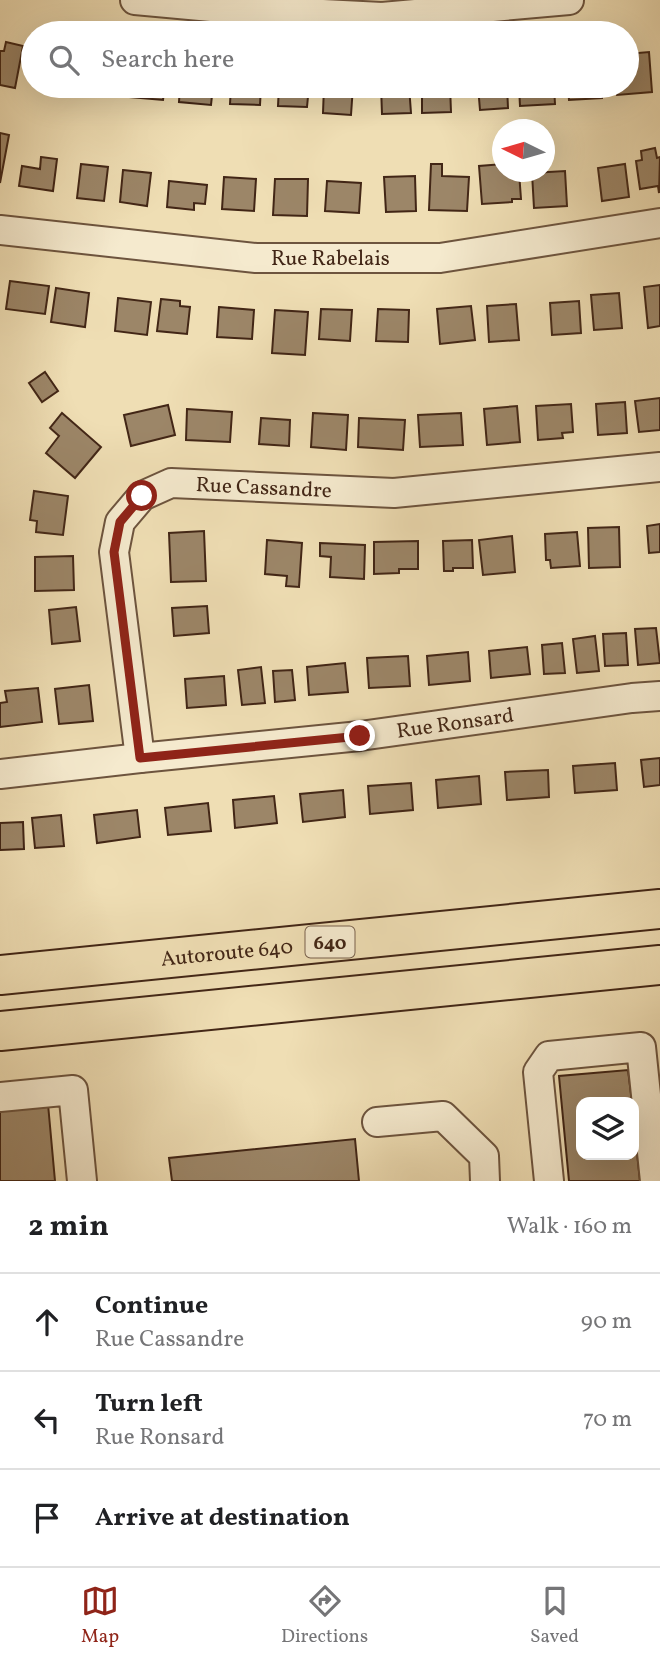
<!DOCTYPE html>
<meta charset="utf-8">
<style>
:root{--surface:#fff;--page:#f2f2f2;--text:#202124;--muted:#757577;--line:#e0e0e0;--accent:#8f2418}
body{margin:0;font-family:Vollkorn,serif;background:var(--page);color:var(--text)}
.controls{position:absolute;right:21px;bottom:21px;display:grid;overflow:hidden;border-radius:14px;box-shadow:0 7px 28px #0002}
.controls button{width:63px;height:63px;display:grid;place-items:center;padding:0;border:0;border-bottom:2px solid var(--line);background:var(--surface);color:var(--text);font:35px sans-serif}
.compass{position:absolute;left:492px;top:119px;width:63px;height:63px;border-radius:50%;background:var(--surface);box-shadow:0 7px 28px #0002;rotate:275deg}
.stop{position:absolute;width:21px;height:21px;margin:-16px;border:5px solid #8f2418;border-radius:50%;background:#fff}
.stop.end{background:#8f2418;border-color:#fff;box-shadow:0 2px 7px #0008}
.list{margin:0;padding:0;list-style:none}
h2{display:flex;justify-content:space-between;align-items:center;height:91px;margin:0;padding:0 28px;font-size:30px}
h2 small{font-size:23px;font-weight:400;color:var(--muted)}
.list li{display:grid;grid-template-columns:46px 1fr auto;gap:21px;align-items:center;box-sizing:border-box;height:98px;padding:0 28px;border-top:2px solid var(--line)}
.list b{display:block;font-size:26px;white-space:nowrap}
.list p{margin:0;font-size:23px;white-space:nowrap;color:var(--muted)}
.list em{font-size:23px;font-style:normal;color:var(--muted)}
.icon{flex:none;width:38px;height:38px;fill:none;stroke:currentColor;stroke-width:2;stroke-linecap:round;stroke-linejoin:round}
.map{position:relative;flex:none;width:660px;height:1181px;overflow:hidden}
.search{position:absolute;background:var(--surface);box-shadow:0 7px 28px #0002;left:21px;right:21px;top:21px;height:77px;display:flex;align-items:center;gap:18px;box-sizing:border-box;padding:0 24px;border-radius:38px;color:var(--muted);font-size:26px}
.sheet{height:385px;background:var(--surface)}
nav{display:flex;justify-content:space-around;align-items:center;box-sizing:border-box;height:98px;border-top:2px solid var(--line);background:var(--surface);font-size:19px;color:var(--muted)}
nav a{display:grid;justify-items:center;gap:4px}
nav .on{color:var(--accent)}
.map>svg:first-child{display:block}
</style>
<div class="map">
<svg width="660" height="1181" viewBox="0 0 660 1181">
<rect width="100%" height="100%" fill="#efdeb4"/>
<filter id="stains"><feTurbulence type="fractalNoise" baseFrequency=".00286" numOctaves="4"/><feColorMatrix values="0 0 0 0 .2 0 0 0 0 .09 0 0 0 0 .02 0 0 0 .5 -.17"/></filter>
<radialGradient id="worn" r=".72"><stop offset=".6" stop-color="#630" stop-opacity="0"/><stop offset="1" stop-color="#630" stop-opacity=".3"/></radialGradient>
<g fill="#9c8668" stroke="#422616" stroke-width="2">
<polygon points="6,42 23,46 15,88 0,85 0,51 4,51"/>
<polygon points="649,52 652,92 617,95 616,86 627,86 627,54"/>
<polygon points="131,86 165,86 163,100 130,97"/>
<polygon points="180,86 213,86 211,105 179,102"/>
<polygon points="231,86 261,86 260,105 230,104"/>
<polygon points="279,86 309,86 307,107 278,106"/>
<polygon points="324,86 353,86 351,115 323,113"/>
<polygon points="381,86 409,86 411,113 382,114"/>
<polygon points="422,86 450,86 451,112 422,113"/>
<polygon points="478,86 507,86 508,108 480,110"/>
<polygon points="519,86 554,86 555,104 520,106"/>
<polygon points="568,86 601,86 602,98 569,100"/>
<polygon points="0,133 9,135 0,183"/>
<polygon points="655,148 657,158 660,157 659,193 658,186 640,189 636,161 642,160 641,151"/>
<polygon points="41,157 57,159 53,191 19,186 22,166 40,169"/>
<polygon points="81,164 108,167 104,201 77,198"/>
<polygon points="431,164 442,164 442,176 469,177 467,211 429,210"/>
<polygon points="503,164 503,172 519,172 521,199 512,199 512,202 482,204 479,166"/>
<polygon points="625,164 629,197 602,201 598,168"/>
<polygon points="123,170 151,173 147,206 120,202"/>
<polygon points="565,171 567,206 534,208 532,173"/>
<polygon points="415,176 416,211 386,212 384,177"/>
<polygon points="224,177 256,179 254,211 222,209"/>
<polygon points="275,179 308,179 307,216 273,215"/>
<polygon points="169,181 207,185 205,204 194,203 194,210 167,207"/>
<polygon points="327,181 361,183 359,213 325,211"/>
<polygon points="10,281 49,286 45,314 6,309"/>
<polygon points="660,285 660,326 648,328 644,287"/>
<polygon points="56,288 89,293 85,327 51,322"/>
<polygon points="619,293 622,328 594,330 591,295"/>
<polygon points="118,298 151,302 147,335 115,331"/>
<polygon points="161,299 180,301 180,306 190,307 187,334 157,331"/>
<polygon points="579,301 581,333 552,335 550,303"/>
<polygon points="516,304 519,340 489,342 487,306"/>
<polygon points="471,306 475,340 440,344 437,309"/>
<polygon points="219,307 254,310 252,339 217,337"/>
<polygon points="321,309 352,310 350,341 319,339"/>
<polygon points="378,309 409,310 408,342 376,341"/>
<polygon points="275,310 308,312 305,355 272,353"/>
<polygon points="45,372 58,391 42,402 29,383"/>
<polygon points="660,398 660,430 639,432 635,401"/>
<polygon points="625,402 627,433 598,435 596,404"/>
<polygon points="571,404 573,432 562,433 563,438 538,440 536,406"/>
<polygon points="168,405 175,435 131,446 124,415"/>
<polygon points="517,406 520,442 487,445 484,409"/>
<polygon points="187,409 232,412 230,442 186,440"/>
<polygon points="62,413 101,447 75,478 46,453 59,436 50,428"/>
<polygon points="313,413 348,415 346,450 311,447"/>
<polygon points="461,413 463,445 420,447 418,415"/>
<polygon points="261,418 290,420 289,446 259,444"/>
<polygon points="359,418 405,420 403,450 358,447"/>
<polygon points="34,491 68,496 63,535 36,532 37,521 30,520"/>
<polygon points="660,524 660,552 649,553 647,526"/>
<polygon points="619,527 620,567 589,568 588,528"/>
<polygon points="204,531 206,581 171,582 169,533"/>
<polygon points="577,532 580,566 551,568 550,560 546,560 545,534"/>
<polygon points="512,536 515,572 483,575 479,540"/>
<polygon points="267,540 302,543 299,587 286,586 287,576 265,574"/>
<polygon points="472,540 473,568 453,568 453,571 444,571 443,541"/>
<polygon points="418,541 418,569 399,569 399,573 374,574 374,542"/>
<polygon points="320,543 365,545 364,579 330,577 331,557 320,556"/>
<polygon points="73,556 74,590 35,591 35,557"/>
<polygon points="207,606 209,633 174,636 172,608"/>
<polygon points="76,607 80,641 52,644 49,610"/>
<polygon points="656,628 660,663 638,665 635,629"/>
<polygon points="626,633 628,665 605,666 603,634"/>
<polygon points="595,636 599,671 577,673 573,639"/>
<polygon points="562,643 565,673 544,674 542,645"/>
<polygon points="527,647 530,674 491,678 489,651"/>
<polygon points="468,652 470,681 429,685 427,656"/>
<polygon points="408,656 410,686 369,688 367,658"/>
<polygon points="345,663 348,692 309,695 307,667"/>
<polygon points="261,667 265,703 242,705 238,670"/>
<polygon points="292,670 295,700 275,702 273,671"/>
<polygon points="224,676 226,705 187,708 185,679"/>
<polygon points="89,685 93,721 59,724 55,689"/>
<polygon points="38,688 42,722 0,727 0,703 7,702 5,691"/>
<polygon points="660,758 660,785 644,787 641,760"/>
<polygon points="615,763 617,790 575,793 573,766"/>
<polygon points="548,770 549,797 507,800 505,772"/>
<polygon points="479,776 481,804 438,808 436,780"/>
<polygon points="411,783 413,810 370,814 368,786"/>
<polygon points="343,790 345,817 303,822 300,794"/>
<polygon points="274,796 277,823 235,828 233,800"/>
<polygon points="208,803 211,831 168,835 165,808"/>
<polygon points="137,810 140,837 97,843 94,815"/>
<polygon points="61,815 64,846 35,848 32,818"/>
<polygon points="23,822 24,849 0,850 0,823"/>
<polygon points="628,1070 632,1102 581,1102 581,1155 634,1155 634,1123 640,1181 569,1181 559,1076"/>
<polygon points="48,1104 55,1181 0,1181 0,1108"/>
<polygon points="355,1139 359,1181 172,1181 169,1158"/>
</g>
<g fill="none" stroke-linecap="round" stroke-linejoin="round">
<defs>
<g id="minor">
<polyline points="135,0 244,10 382,17 569,0"/>
<path id="s1" d="M0 230 256 258H440L660 223"/>
<path id="s2" d="M140 758 114 552 120 522 142 496 171 483 394 493 660 467"/>
<path id="s3" d="M0 774 140 758 360 736 632 698 660 696"/>
<polyline points="0,1097 73,1090 82,1181"/>
<polyline points="377,1122 443,1116 484,1156 485,1181"/>
<polyline points="549,1181 538,1072 549,1056 641,1047 655,1181"/>
</g>
<g id="highway">
<path id="s4" d="M0 975 660 909"/>
<polyline points="0,1031 660,965"/>
</g>
</defs>
<use href="#minor" stroke="#6d543e" stroke-width="32"/>
<use href="#highway" stroke="#422616" stroke-width="42"/>
<use href="#minor" stroke="#f5eace" stroke-width="28"/>
<use href="#highway" stroke="#efdeb4" stroke-width="38"/>
</g>
<g fill="none" stroke-linecap="round" stroke-linejoin="round">
<polyline stroke="#8f2418" stroke-width="9" points="142,496 120,522 114,552 140,758 360,736"/>
</g>
<g text-anchor="middle" stroke-width="5" stroke-linejoin="round" paint-order="stroke">
<rect fill="#f5eace" stroke="#78614d" stroke-width="2" x="305.5" y="926.5" width="49" height="31" rx="5"/>
<g font-size="19" font-weight="bold" fill="#422616">
<text x="330" y="949">640</text>
</g>
<g font-size="21" fill="#422616" stroke="#f5eace">
<text dy="7" stroke="none"><textPath href="#s1" startOffset="332">Rue Rabelais</textPath></text>
<text dy="7" stroke="none"><textPath href="#s2" startOffset="397">Rue Cassandre</textPath></text>
<text dy="7" stroke="none"><textPath href="#s3" startOffset="458">Rue Ronsard</textPath></text>
<text dy="7" stroke="none"><textPath href="#s4" startOffset="228">Autoroute 640</textPath></text>
</g>
</g>
<rect width="100%" height="100%" filter="url(#stains)"/>
<rect width="100%" height="100%" fill="url(#worn)"/>
</svg>
<div class="controls">
<button><svg class="icon" aria-label="layers" viewBox="0 0 24 24"><path d="M12 4l9 5-9 5-9-5zM3 14l9 5 9-5"/></svg></button>
</div>
<svg class="compass" viewBox="-18 -18 36 36"><path d="M0-13l5 13h-10z" fill="#e53935"/><path d="M0 13l5-13h-10z" fill="#757577"/></svg>
<div class="stop" style="left:142px;top:496px"></div>
<div class="stop end" style="left:360px;top:736px"></div>
<div class="search"><svg class="icon" aria-label="search" viewBox="0 0 24 24"><circle cx="10" cy="10" r="6"/><path d="M15 15l6 6"/></svg>Search here</div>
</div>
<section class="sheet">
<h2>2 min<small>Walk · 160 m</small></h2>
<ul class="list">
<li><svg class="icon" aria-label="ahead" viewBox="0 0 24 24"><path d="M12 20V5M6 11l6-6 6 6"/></svg><div><b>Continue</b><p>Rue Cassandre</p></div><em>90 m</em></li>
<li><svg class="icon" aria-label="left" viewBox="0 0 24 24"><path d="M17 20v-9H6M10 6l-5 5 5 5"/></svg><div><b>Turn left</b><p>Rue Ronsard</p></div><em>70 m</em></li>
<li><svg class="icon" aria-label="arrive" viewBox="0 0 24 24"><path d="M6 21V4h12l-3 4 3 4H6"/></svg><div><b>Arrive at destination</b></div></li>
</ul>
</section>
<nav>
<a class="on"><svg class="icon" aria-label="map" viewBox="0 0 24 24"><path d="M3 6l6-2 6 2 6-2v14l-6 2-6-2-6 2zM9 4v14M15 6v14"/></svg>Map</a>
<a><svg class="icon" aria-label="directions" viewBox="0 0 24 24"><path d="M12 3l9 9-9 9-9-9zM9 14v-3h6M13 9l2 2-2 2"/></svg>Directions</a>
<a><svg class="icon" aria-label="saved" viewBox="0 0 24 24"><path d="M7 4h10v16l-5-4-5 4z"/></svg>Saved</a>
</nav>
